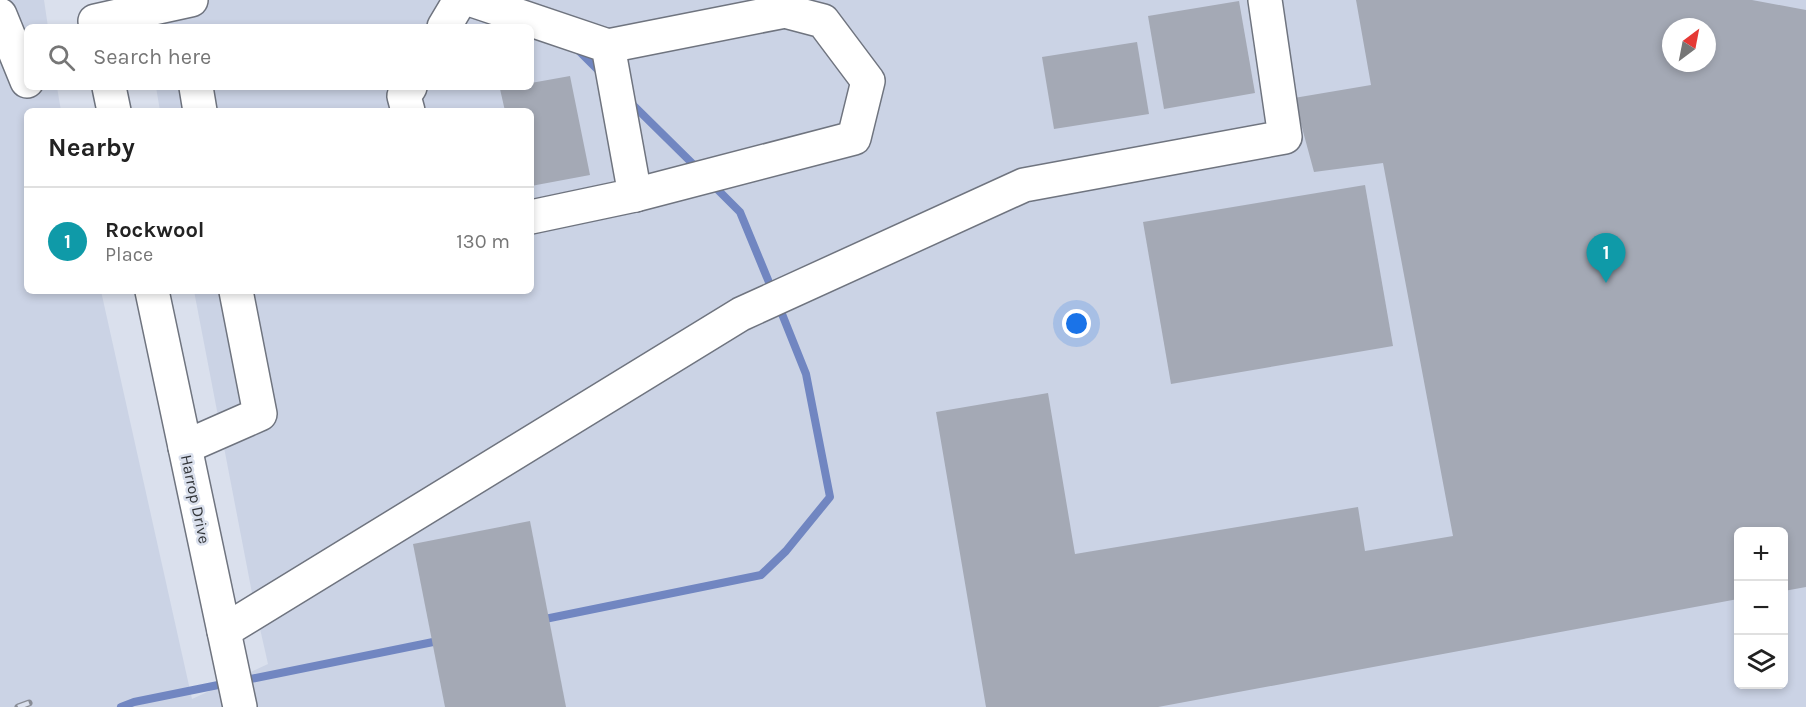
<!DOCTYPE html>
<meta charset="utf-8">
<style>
:root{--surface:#fff;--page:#f6f6f6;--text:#222;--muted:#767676;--line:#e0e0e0;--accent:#1a73e8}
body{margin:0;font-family:Karla,sans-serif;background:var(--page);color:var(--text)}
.controls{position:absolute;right:18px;bottom:18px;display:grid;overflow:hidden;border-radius:9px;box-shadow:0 3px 9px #0003}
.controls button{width:54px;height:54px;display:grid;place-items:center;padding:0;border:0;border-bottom:2px solid var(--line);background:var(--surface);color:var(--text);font:30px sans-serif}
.compass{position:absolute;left:1662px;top:18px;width:54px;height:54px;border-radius:50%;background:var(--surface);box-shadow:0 3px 9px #0003;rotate:32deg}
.you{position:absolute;left:1077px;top:324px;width:21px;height:21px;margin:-15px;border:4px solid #fff;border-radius:50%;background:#1a73e8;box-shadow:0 0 0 9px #1a73e833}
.badge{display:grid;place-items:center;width:39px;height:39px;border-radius:50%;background:var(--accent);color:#fff;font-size:20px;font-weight:700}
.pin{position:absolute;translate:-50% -50px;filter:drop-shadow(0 2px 3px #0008)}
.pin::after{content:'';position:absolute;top:32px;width:21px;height:18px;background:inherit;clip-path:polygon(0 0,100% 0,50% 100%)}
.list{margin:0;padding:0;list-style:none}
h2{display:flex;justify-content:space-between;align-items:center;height:78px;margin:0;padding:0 24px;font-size:26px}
h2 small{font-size:20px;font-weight:400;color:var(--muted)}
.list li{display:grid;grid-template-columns:39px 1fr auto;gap:18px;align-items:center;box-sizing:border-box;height:108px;padding:0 24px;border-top:2px solid var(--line)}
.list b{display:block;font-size:22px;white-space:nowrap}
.list p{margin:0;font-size:20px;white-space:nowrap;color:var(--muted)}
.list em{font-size:20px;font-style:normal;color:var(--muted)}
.icon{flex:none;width:33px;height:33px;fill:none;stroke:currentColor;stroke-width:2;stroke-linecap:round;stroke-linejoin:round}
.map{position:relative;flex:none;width:1806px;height:707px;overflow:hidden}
.search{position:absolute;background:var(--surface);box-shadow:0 3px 9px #0003;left:24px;top:24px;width:510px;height:66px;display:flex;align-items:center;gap:15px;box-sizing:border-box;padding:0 21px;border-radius:9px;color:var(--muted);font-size:22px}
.panel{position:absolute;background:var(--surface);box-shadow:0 3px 9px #0003;left:24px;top:108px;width:510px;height:186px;border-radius:9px}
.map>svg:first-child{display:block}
</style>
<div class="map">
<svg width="1806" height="707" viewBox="0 0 1806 707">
<rect width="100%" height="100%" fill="#dae0ed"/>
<path fill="#cbd3e5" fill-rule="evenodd" d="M0 0H44L48 27H27V87H57L61 111H27V291H101L192 699 268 664 252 593 194 291H531V111H160L156 87H531V27H144L139 0H1806V707H0ZM1671 27H1707V63H1671ZM1738 532H1784V684H1738Z"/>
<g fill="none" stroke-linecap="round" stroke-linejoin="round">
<g stroke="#7186c1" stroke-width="8">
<polyline points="575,47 602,74"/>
<polyline points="628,100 698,169"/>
<polyline points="711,183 740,212 773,292"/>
<polyline points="540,620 761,575 786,551 830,497 806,374 778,304"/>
<polyline points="241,681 443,640"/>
<polyline points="121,707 134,702 228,683"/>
</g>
</g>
<g fill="#a4a9b5" fill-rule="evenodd">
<path d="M1356 0H1752L1806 10V587L1784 591V532H1738V599L1158 707H986L936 412 1048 393 1075 554 1358 507 1365 551 1453 536 1383 163 1314 172 1294 98 1371 85ZM1671 27H1707V63H1671Z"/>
<polygon points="1239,1 1255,93 1164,109 1148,16"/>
<polygon points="1137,42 1149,114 1054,129 1042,57"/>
<polygon points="570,76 590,175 531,186 531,111 505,111 500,89 511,87 531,87 531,83"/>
<polygon points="1365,185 1393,346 1171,384 1143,222"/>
<polygon points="530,521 566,707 445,707 413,544"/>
</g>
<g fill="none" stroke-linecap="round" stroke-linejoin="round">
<defs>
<g id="minor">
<polyline points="472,0 608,46 635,195 531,217"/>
<polyline points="0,15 27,81"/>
<polyline points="95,21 191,0"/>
<polyline points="444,27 460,0"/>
<polyline points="608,46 785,11 823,21 868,81 854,138 635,195"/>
<polyline points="109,87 114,111"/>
<polyline points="196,87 200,111"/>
<polyline points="408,111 404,96 410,87"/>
<polyline points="152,291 240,707"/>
<polyline points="185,447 260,414 236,291"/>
<polyline points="224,631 741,314 1024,185 1285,137 1265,0"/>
</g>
</defs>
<use href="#minor" stroke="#6f747f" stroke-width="36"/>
<use href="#minor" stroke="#fff" stroke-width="33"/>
<defs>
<polyline id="rail" points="18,707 29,703"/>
</defs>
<use href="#rail" stroke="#888c95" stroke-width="7"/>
<use href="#rail" stroke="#dae0ed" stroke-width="4.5" stroke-dasharray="14" stroke-linecap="butt"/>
</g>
<g text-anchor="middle" stroke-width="5" stroke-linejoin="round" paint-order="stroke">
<g font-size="16" fill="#323539" stroke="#dae0ed">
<text transform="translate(196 499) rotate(78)" y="6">Harrop Drive</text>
</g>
</g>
</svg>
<div class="controls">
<button>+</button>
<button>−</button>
<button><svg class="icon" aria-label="layers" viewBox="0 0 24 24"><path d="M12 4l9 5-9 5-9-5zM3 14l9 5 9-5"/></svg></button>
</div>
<svg class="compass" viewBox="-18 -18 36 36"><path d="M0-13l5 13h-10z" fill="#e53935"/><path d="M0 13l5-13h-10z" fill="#767676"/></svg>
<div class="you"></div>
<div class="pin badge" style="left:1606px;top:283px;background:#0f9aa8">1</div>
<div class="search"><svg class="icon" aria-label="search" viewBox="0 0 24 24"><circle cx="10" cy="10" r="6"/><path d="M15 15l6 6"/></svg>Search here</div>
<section class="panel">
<h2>Nearby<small></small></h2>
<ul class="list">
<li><span class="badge" style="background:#0f9aa8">1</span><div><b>Rockwool</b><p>Place</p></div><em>130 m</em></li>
</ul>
</section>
</div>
